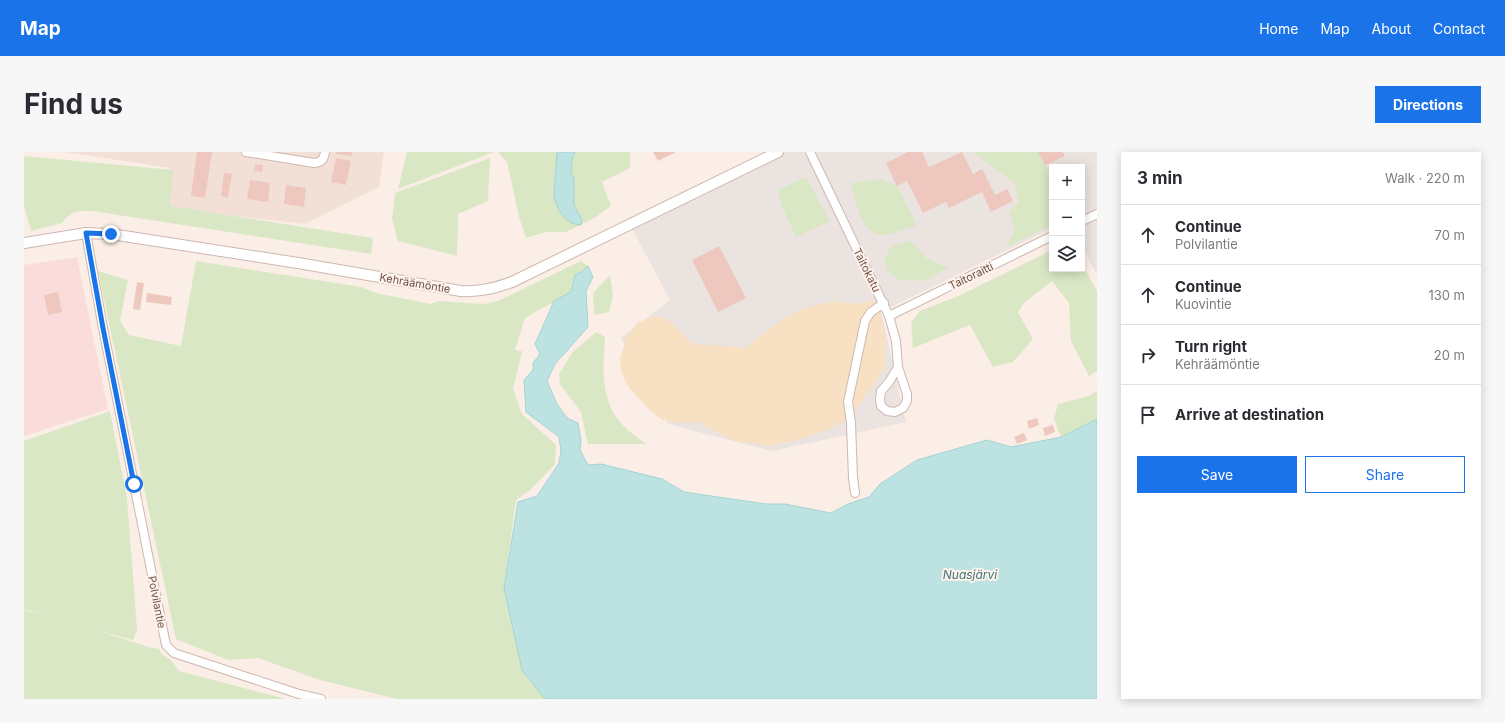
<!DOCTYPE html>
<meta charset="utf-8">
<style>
:root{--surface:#fff;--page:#f7f7f7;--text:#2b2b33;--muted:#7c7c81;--line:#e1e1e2;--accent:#1a73e8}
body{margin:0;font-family:Inter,sans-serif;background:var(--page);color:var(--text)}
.controls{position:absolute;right:12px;top:12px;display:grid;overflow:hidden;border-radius:0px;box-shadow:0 2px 10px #0003}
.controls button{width:36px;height:36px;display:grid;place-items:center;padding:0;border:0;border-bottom:1px solid var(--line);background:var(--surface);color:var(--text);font:20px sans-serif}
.stop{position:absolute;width:12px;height:12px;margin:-9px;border:3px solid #1a73e8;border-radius:50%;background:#fff}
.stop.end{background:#1a73e8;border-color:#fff;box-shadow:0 1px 4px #0008}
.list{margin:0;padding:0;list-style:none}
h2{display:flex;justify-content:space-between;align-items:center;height:52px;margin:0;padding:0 16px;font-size:17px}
h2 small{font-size:13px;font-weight:400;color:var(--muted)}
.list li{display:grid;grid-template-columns:26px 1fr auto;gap:12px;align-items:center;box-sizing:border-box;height:60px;padding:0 16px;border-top:1px solid var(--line)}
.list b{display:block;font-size:15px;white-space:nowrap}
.list p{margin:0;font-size:13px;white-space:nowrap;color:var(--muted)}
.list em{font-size:13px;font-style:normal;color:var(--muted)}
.actions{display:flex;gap:8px;padding:12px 16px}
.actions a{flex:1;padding:9px 0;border:1px solid var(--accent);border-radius:0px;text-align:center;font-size:14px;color:var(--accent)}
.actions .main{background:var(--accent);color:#fff}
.icon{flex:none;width:22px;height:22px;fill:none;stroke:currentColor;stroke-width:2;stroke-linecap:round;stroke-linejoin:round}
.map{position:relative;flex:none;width:1073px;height:547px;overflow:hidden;border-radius:0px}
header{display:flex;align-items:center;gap:24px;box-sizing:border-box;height:56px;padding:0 20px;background:var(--accent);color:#fff}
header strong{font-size:19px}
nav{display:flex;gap:22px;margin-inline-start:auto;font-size:14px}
.intro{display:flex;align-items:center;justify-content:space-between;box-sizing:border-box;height:96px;padding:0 24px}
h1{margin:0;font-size:28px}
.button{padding:10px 18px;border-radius:0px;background:var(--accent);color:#fff;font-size:14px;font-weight:700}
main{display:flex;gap:24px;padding:0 24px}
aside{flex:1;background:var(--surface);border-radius:0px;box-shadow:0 2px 10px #0003}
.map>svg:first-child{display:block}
</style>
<header>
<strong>Map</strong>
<nav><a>Home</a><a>Map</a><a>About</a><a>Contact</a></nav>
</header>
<div class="intro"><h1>Find us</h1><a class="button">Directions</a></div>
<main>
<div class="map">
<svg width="1073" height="547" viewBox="0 0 1073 547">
<rect width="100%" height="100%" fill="#fbeee6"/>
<polygon fill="#f2dfd5" points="41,0 360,0 355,35 280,72 141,56 146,16"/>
<polygon fill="#faddda" points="53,105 84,257 0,284 0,113"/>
<polygon fill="#ebe3e0" points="740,0 1073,0 1073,123 1058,94 1058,15 1028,15 1028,76 857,160 882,270 748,299 644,272 597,186 646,148 603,67"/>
<g fill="#dae7c5">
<polygon points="383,0 470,0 374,37"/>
<polygon points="474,0 533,0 530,43 558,68 550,53 550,26 547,21 548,8 551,0 606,0 606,16 578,30 587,54 572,65 542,80 522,80 502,86 495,65 483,10"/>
<polygon points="949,0 1014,0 1021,13 1028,23 1028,73 981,96 991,79 985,61 995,50 990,31"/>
<path d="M0 4 149 18 146 54 349 86 347 102 68 59C53 59 48 58 38 71L7 79 0 54Z"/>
<polygon points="466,6 464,49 434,62 433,104 374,89 368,67 371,41"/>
<polygon points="782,25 806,69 772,85 758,54 753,39"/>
<path d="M856 27 873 34 893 73C886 75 863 84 858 83 836 81 831 47 827 31Z"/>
<polygon points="887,89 902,106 924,116 901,129 875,128 864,119 860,108 867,94"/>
<polygon points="1028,98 1028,117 1058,117 1058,112 1073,139 1073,219 1065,224 1047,189 1045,151 1028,129 1001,150 994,160 1009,187 989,210 969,215 946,173 889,196 887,171 896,159 937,143"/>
<polygon points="172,109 337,135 352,141 407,152 415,149 460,152 474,149 557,109 564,114 557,120 551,123 547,140 501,166 491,198 498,199 489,237 498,262 532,293 531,312 506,338 492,348 480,436 498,518 521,547 373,547 296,528 234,506 204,508 152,487 74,119 104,128 96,169 105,183 157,194"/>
<polygon points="586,123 589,143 585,160 570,163 569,141"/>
<path d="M572 180 581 185C579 216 576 248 598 272 605 280 614 286 622 292H564L557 260 536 232 535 222 548 201Z"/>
<polygon points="1073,239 1073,267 1037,285 1030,267 1034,252 1065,244"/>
<polygon points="86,259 103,346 113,477 109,488 72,478 128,496 135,497 138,502 147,508 155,519 262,547 0,547 0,458 25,464 0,457 0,289"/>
</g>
<path fill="#f8e1c3" d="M811 149 830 152 849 149 855 158 861 185 860 217 833 256 821 268 806 277 778 287 745 294 710 289 674 270 661 271 638 268 626 258 605 236 597 220 596 207 602 186 613 171 628 165H639L648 171 666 190 675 193H689L722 196C740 181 759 165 781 156 790 152 802 152 811 149Z"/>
<g fill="#bce3e1" stroke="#a3d4d2">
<path d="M533 0H551L548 8 547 21 550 26V53L558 68 557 73C542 73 532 57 530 43Z"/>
<polygon points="564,114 569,125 562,139 564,175 531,212 523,229 533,252 543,266 554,271 557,288 556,298 564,313 577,312 638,327 660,340 742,352 761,352 807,361 824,352 845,345 856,332 893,308 963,288 987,295 1037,285 1073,267 1073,547 521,547 498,518 480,436 494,350 513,344 535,311 537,299 535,285 502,260 500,228 509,218 509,211 516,202 511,192 530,149 547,140 551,123 557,120"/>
</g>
<g fill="#eec8bf">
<polygon points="173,0 188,0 181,46 167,44"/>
<polygon points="312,0 328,0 328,4 311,2"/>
<polygon points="629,0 652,0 634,9"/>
<polygon points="884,0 898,0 905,15 938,0 949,22 958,17 971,43 983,37 989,49 967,60 958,40 925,56 922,50 899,61 883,29 873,34 862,11"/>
<polygon points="1014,0 1039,0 1041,4 1021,13"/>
<polygon points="312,6 327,9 322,33 307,30"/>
<polygon points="231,12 239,13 238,20 230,19"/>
<polygon points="200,21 208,22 204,46 197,44"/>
<polygon points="226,28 246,31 244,50 223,47"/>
<polygon points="262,33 282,36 280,55 260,52"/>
<polygon points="695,94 722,146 694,160 668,108"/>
<polygon points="113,130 120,131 116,158 109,157"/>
<polygon points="34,140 38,160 24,163 20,143"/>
<polygon points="123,141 148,145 147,153 122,150"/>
<polygon points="1013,266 1015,273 1005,277 1003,269"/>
<polygon points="1029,273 1031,280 1021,284 1019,276"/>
<polygon points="1000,281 1003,288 993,292 990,285"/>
</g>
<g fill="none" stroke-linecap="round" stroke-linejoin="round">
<defs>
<g id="minor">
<path d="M222 0 290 11C298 10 300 7 301 0"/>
<polyline points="786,0 865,164 872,189 874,215 883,242 883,249 879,256 871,260 863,259 857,254 856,247 857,239 865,230 874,215"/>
<polyline points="1058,69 1073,62"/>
<polyline points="62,81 79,176 142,493 150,501 275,542 297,547"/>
<polyline points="865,164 1028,84"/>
<polyline points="831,341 829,326 827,271 824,250 841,169 847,160 860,151"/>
</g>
<path id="tertiary" d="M0 91 62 81 87 82 274 111 437 139C456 140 471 136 488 130L754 0"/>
</defs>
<use href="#minor" stroke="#ceb7b0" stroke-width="10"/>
<use href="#tertiary" stroke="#ceb7b0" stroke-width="12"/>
<use href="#minor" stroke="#fff" stroke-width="8"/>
<use href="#tertiary" stroke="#fff" stroke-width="10"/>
</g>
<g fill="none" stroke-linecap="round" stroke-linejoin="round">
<polyline stroke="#1a73e8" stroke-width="5" points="87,82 62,81 79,176 110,332"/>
</g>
<g text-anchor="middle" stroke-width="4" stroke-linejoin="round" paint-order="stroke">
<g font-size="11" fill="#72524c" stroke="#fef3ec">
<text transform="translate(843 118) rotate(64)" y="4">Taitokatu</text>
<text transform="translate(947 124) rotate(-26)" y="4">Taitoraitti</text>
<text transform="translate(391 131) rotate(10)" y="4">Kehräämöntie</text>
<text transform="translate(133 450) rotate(79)" y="4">Polvilantie</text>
</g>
<g font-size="12" font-style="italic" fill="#417675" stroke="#fef3ec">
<text x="946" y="427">Nuasjärvi</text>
</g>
</g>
</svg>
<div class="controls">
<button>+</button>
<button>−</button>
<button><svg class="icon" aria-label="layers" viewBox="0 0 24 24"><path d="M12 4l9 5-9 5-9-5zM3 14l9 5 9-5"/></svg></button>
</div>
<div class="stop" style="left:110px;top:332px"></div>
<div class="stop end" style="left:87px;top:82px"></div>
</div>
<aside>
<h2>3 min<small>Walk · 220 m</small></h2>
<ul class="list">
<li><svg class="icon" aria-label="ahead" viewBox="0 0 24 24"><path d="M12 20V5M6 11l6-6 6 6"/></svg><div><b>Continue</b><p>Polvilantie</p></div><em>70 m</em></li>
<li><svg class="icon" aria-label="ahead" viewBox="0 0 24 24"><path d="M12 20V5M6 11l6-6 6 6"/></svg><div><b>Continue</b><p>Kuovintie</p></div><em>130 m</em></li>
<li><svg class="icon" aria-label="right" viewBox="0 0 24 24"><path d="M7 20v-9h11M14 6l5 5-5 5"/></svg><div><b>Turn right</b><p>Kehräämöntie</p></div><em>20 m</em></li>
<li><svg class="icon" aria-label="arrive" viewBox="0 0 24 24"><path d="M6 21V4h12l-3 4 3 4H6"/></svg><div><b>Arrive at destination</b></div></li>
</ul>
<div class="actions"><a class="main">Save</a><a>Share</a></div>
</aside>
</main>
